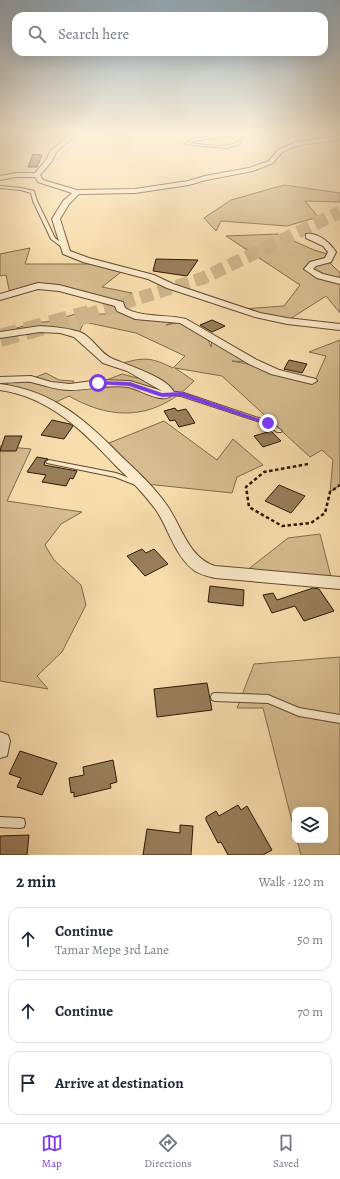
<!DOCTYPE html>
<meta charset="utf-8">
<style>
:root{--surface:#fff;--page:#f6f6f7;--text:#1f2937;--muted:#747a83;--line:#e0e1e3;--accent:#7c3aed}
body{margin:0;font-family:Alegreya,serif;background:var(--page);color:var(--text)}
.controls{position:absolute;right:12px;bottom:12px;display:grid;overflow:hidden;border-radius:8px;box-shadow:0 4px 16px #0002}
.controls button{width:36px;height:36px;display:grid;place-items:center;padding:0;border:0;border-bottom:1px solid var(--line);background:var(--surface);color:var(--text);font:20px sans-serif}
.stop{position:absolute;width:12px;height:12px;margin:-9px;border:3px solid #7c3aed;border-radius:50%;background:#fff}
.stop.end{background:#7c3aed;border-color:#fff;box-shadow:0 1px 4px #0008}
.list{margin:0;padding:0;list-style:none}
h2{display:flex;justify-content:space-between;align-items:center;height:52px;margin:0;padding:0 16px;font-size:17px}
h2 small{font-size:13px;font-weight:400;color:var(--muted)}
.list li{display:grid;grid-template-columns:26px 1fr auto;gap:12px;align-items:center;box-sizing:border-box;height:64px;margin:0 8px 8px;padding:0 8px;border:1px solid var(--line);border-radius:12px}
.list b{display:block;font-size:15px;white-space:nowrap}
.list p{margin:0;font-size:13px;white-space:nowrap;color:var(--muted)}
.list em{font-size:13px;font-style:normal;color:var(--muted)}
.icon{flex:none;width:22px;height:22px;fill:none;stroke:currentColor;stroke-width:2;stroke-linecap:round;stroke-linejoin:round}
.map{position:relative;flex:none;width:340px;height:855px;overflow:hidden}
.search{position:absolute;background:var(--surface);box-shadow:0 4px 16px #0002;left:12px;right:12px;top:12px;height:44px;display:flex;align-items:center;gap:10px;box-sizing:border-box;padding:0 14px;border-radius:12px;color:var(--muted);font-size:15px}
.sheet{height:268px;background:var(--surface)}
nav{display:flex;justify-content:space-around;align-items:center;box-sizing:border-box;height:56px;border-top:1px solid var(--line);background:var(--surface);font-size:11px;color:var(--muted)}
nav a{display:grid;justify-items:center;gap:2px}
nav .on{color:var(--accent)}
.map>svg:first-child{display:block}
</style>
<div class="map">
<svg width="340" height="855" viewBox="0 0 340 855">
<rect width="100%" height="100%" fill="#f8ddad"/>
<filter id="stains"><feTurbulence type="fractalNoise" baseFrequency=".005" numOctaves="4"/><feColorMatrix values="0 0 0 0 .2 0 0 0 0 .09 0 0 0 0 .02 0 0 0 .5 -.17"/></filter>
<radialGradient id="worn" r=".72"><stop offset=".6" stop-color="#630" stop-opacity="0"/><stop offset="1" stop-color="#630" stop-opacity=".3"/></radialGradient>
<g fill="#d6bc90" stroke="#826a49">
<polygon points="284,185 340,193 340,202 305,201 318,217 287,226 221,221 216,231 204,218 231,200"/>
<polygon points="278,234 314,250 331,255 328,261 340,273 340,313 326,296 287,321 242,309 284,306 300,285 226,236"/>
<polygon points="30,248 25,264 100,264 125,269 102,287 132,293 119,302 38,286 10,294 6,275 0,276 0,254"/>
<path d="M118 307 127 315 178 321 166 325 181 322 207 337 211 347 212 341 248 362 232 361 252 365 314 383 326 356 309 352 340 340V485L330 492 333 460 322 450 310 457 222 376 175 368 194 381C157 419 114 422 69 396L52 404 8 387 6 379H31L46 373 59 380 74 381 70 386 99 383 122 374 152 382 120 364C143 357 151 357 173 368L185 356 136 333 84 322 78 335 60 330 3 332 34 323 53 321 75 314H109Z"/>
<polygon points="164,421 217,460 233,439 263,465 237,477 232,493 146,484 104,445"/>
<polygon points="0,446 31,449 7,501 82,512 61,524 45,545 54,560 81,585 86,605 62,652 37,676 48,689 0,681"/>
<polygon points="320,534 331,577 246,571 288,538"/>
<polygon points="340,657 340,855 301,855 297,840 325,840 325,810 295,810 295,833 263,708 237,708 254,664"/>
</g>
<g fill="#987e5b" stroke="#2f1802">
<polygon points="33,154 42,155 37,167 28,167"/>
<polygon points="156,259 198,260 187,276 153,271"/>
<polygon points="212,320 225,326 212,332 200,325"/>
<polygon points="289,360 307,364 302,373 284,369"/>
<polygon points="175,408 177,411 186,409 195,423 179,427 175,420 170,421 164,411"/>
<polygon points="52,420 70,424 73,426 64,439 41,435"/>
<polygon points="271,431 281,441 263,447 254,436"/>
<polygon points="5,436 22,436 16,451 0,451"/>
<polygon points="37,457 48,459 45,461 44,465 77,471 73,479 70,478 66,486 42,482 46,475 27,472"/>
<polygon points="279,485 305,496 291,513 265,501"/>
<polygon points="142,549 146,553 154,549 168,564 145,576 127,556"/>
<polygon points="210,586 244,590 243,606 208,602"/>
<polygon points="313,588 319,589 334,611 304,621 295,606 272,613 263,595 273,593 277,600"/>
<polygon points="207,683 212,710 157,717 154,689"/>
<polygon points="20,751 57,763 42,795 17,787 21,778 9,774"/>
<polygon points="113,760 117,782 110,784 111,788 74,797 74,792 71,793 69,778 84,775 83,767"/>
<polygon points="238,805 241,810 247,806 272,850 263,855 228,855 221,842 218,843 206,820 206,817 216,811 219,816"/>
<polygon points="180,825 193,826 191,855 143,855 147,829 180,833"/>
<polygon points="29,835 27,855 0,855 0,836"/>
</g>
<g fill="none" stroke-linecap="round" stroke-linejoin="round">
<polyline stroke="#d0b68b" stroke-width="13" stroke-dasharray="13 6" stroke-linecap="butt" points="86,315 203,278 340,212"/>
<polyline stroke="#d0b68b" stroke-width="18" stroke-dasharray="18 8" stroke-linecap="butt" points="0,338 89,314"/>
<defs>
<g id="service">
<path d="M228 133H230L228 136 194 141 189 143C202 144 230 150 240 140L241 141 240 144 227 148 184 144 193 139 226 134Z"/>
<polygon points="0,186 21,188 34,191 37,201 55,238 65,246 65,248 63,248 51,239 33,201 31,193 21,190 0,188"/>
<polygon points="168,391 184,393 270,422 282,431 281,432 277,432 266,424 181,396 166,394 165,393"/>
<polygon points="49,460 116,473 140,482 141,484 140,486 138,486 115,477 47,463 46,462 47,461"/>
<polygon points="215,693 268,695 299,708 340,715 340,723 299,716 268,703 215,701 212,700 211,697 212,694"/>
<polygon points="0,817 20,818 24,819 25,823 24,827 20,828 0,827"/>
</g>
<g id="minor">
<polygon points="72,133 78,133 56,152 52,161 40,175 43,180 77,190 135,189 188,181 205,176 249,168 269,161 278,150 296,142 340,136 340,140 299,145 282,152 273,163 253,171 206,180 189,185 135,193 79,194 69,204 60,219 70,251 89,258 154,275 173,284 260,313 287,318 340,324 340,330 287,324 255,317 167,288 148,279 83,262 63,254 52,219 63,201 72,193 38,182 35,177 16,177 0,180 0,176 16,173 35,173 46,160 51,150"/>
<polygon points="213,133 218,133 215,138 210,137"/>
<path d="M306 234C318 232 330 243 336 252L331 262 316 266 313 269 323 274 340 278V284L317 278 304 269 310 262 325 258 328 252 323 246 306 238Z"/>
<path d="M38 283 59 285 123 302 125 308C143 318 166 314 186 319L257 360 279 370 316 379 317 381 312 384 271 374 249 364 180 323 135 319 117 311 115 306 59 291 38 289 0 300V294Z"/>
<path d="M40 326C54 327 67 328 80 332 93 337 100 354 113 359 127 365 170 378 174 393 164 407 140 389 128 387 108 384 89 390 70 390 56 390 44 385 31 382 21 381 10 383 0 383V377L31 376 51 382 70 384 99 380 130 381 162 391 127 371 103 363 74 337 60 333 40 332 0 338V332Z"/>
<path d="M0 384C54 391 87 421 124 459 139 473 154 487 166 504 181 524 188 558 215 566L340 577V589L215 578C208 576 201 575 195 571 175 557 169 529 156 510 144 494 131 480 117 467 84 432 50 397 0 390Z"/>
<polygon points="0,732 8,735 10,741 7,756 0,758"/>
</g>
</defs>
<use href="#service" stroke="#61492d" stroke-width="2"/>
<use href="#minor" stroke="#61492d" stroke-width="2"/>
<polyline stroke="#2f1802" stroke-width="2.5" stroke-dasharray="3.5 2.5" stroke-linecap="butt" points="308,464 264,472 246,487 249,507 282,526 311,523 325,513 330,492 340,485"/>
<use href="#service" fill="#fae9ca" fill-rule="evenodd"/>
<use href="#minor" fill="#fae9ca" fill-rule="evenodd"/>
</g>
<linearGradient id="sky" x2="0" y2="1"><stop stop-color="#93aab9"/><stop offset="0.53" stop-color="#fcf0da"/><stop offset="1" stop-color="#fcf0da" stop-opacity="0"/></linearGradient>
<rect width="340" height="252" fill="url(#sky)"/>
<polygon fill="#7c3aed" points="98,381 130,382 162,393 182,392 271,423 265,424 181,396 162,397 129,386 96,384 96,383"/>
<rect width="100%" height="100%" filter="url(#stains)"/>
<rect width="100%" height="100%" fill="url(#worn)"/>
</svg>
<div class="controls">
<button><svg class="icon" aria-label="layers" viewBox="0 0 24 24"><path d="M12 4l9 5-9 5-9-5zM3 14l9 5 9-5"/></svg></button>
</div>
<div class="stop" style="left:98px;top:383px"></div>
<div class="stop end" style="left:268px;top:423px"></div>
<div class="search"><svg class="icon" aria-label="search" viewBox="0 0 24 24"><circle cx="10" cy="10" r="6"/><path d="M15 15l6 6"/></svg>Search here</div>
</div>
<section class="sheet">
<h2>2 min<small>Walk · 120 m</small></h2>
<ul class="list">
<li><svg class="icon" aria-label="ahead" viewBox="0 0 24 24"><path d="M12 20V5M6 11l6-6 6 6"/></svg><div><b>Continue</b><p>Tamar Mepe 3rd Lane</p></div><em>50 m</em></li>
<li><svg class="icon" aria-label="ahead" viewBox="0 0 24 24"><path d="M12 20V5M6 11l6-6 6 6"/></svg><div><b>Continue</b></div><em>70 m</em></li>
<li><svg class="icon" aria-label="arrive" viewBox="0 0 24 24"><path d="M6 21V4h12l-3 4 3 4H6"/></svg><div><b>Arrive at destination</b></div></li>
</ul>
</section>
<nav>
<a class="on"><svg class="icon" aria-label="map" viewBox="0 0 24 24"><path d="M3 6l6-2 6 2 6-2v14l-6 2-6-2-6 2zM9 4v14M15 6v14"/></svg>Map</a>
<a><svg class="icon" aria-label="directions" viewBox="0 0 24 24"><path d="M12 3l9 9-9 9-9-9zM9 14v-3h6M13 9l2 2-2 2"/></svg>Directions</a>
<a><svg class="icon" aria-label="saved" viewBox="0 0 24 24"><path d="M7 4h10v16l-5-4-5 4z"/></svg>Saved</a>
</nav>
